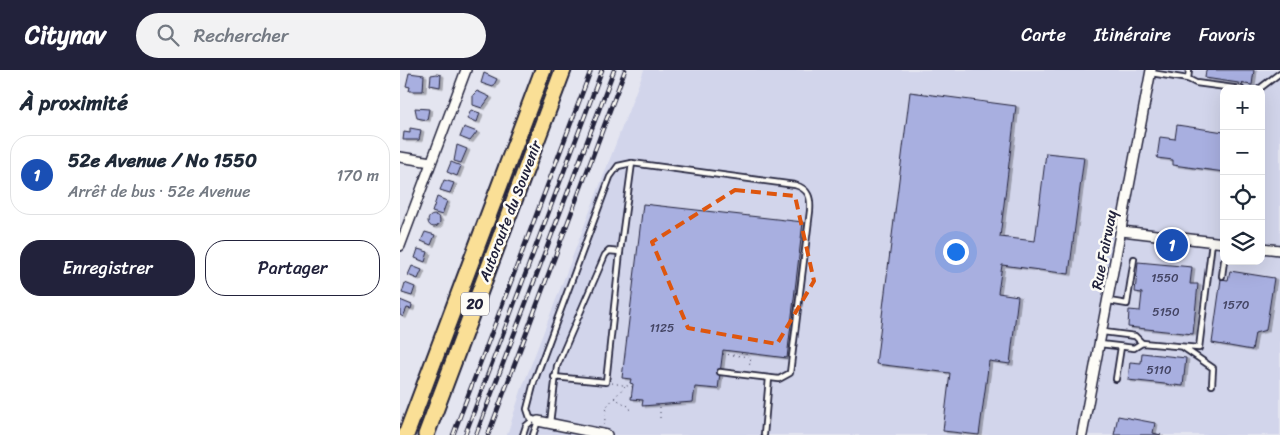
<!DOCTYPE html>
<html lang="fr">
<meta charset="utf-8">
<style>
:root{--surface:#fff;--page:#f2f2f3;--text:#1f2937;--muted:#747a83;--line:#e0e1e3;--accent:#22223b}
body{margin:0;font-family:Sriracha,sans-serif;background:var(--page);color:var(--text)}
.controls{position:absolute;right:15px;top:15px;display:grid;overflow:hidden;border-radius:10px;box-shadow:0 5px 20px #0002}
.controls button{width:45px;height:45px;display:grid;place-items:center;padding:0;border:0;border-bottom:1px solid var(--line);background:var(--surface);color:var(--text);font:25px sans-serif}
.you{position:absolute;left:555px;top:181px;width:18px;height:18px;margin:-12px;border:4px solid #fff;border-radius:50%;background:#1a73e8;box-shadow:0 0 0 8px #1a73e833}
.badge{display:grid;place-items:center;width:32px;height:32px;border-radius:50%;background:var(--accent);color:#fff;font-size:16px;font-weight:700}
.pin{position:absolute;translate:-50% -50%;border:2px solid #fff;box-shadow:0 1px 5px #0006}
.list{margin:0;padding:0;list-style:none}
h2{display:flex;justify-content:space-between;align-items:center;height:65px;margin:0;padding:0 20px;font-size:21px}
h2 small{font-size:16px;font-weight:400;color:var(--muted)}
.list li{display:grid;grid-template-columns:32px 1fr auto;gap:15px;align-items:center;box-sizing:border-box;height:80px;margin:0 10px 10px;padding:0 10px;border:1px solid var(--line);border-radius:20px}
.list b{display:block;font-size:19px;white-space:nowrap}
.list p{margin:0;font-size:16px;white-space:nowrap;color:var(--muted)}
.list em{font-size:16px;font-style:normal;color:var(--muted)}
.actions{display:flex;gap:10px;padding:15px 20px}
.actions a{flex:1;padding:11px 0;border:1px solid var(--accent);border-radius:20px;text-align:center;font-size:18px;color:var(--accent)}
.actions .main{background:var(--accent);color:#fff}
.icon{flex:none;width:28px;height:28px;fill:none;stroke:currentColor;stroke-width:2;stroke-linecap:round;stroke-linejoin:round}
.map{position:relative;flex:none;width:880px;height:365px;overflow:hidden}
header{display:flex;align-items:center;gap:30px;box-sizing:border-box;height:70px;padding:0 25px;background:var(--accent);color:#fff}
header strong{font-size:24px}
nav{display:flex;gap:28px;margin-inline-start:auto;font-size:18px}
.search{width:350px;height:45px;background:var(--page);display:flex;align-items:center;gap:12px;box-sizing:border-box;padding:0 18px;border-radius:28px;color:var(--muted);font-size:19px}
main{display:flex}
aside{flex:1;background:var(--surface)}
.map>svg:first-child{display:block}
</style>
<header>
<strong>Citynav</strong>
<div class="search"><svg class="icon" aria-label="search" viewBox="0 0 24 24"><circle cx="10" cy="10" r="6"/><path d="M15 15l6 6"/></svg>Rechercher</div>
<nav><a>Carte</a><a>Itinéraire</a><a>Favoris</a></nav>
</header>
<main>
<aside>
<h2>À proximité<small></small></h2>
<ul class="list">
<li><span class="badge" style="background:#1a4fb4">1</span><div><b>52e Avenue / No 1550</b><p>Arrêt de bus · 52e Avenue</p></div><em>170 m</em></li>
</ul>
<div class="actions"><a class="main">Enregistrer</a><a>Partager</a></div>
</aside>
<div class="map">
<svg width="880" height="365" viewBox="0 0 880 365">
<defs>
<filter id="shadow"><feDropShadow dx="3" dy="1.5" stdDeviation="0" flood-color="#0004"/></filter>
</defs>
<rect width="100%" height="100%" fill="#e4e5f0"/>
<filter id="ink" filterUnits="userSpaceOnUse"><feTurbulence type="fractalNoise" baseFrequency=".02" numOctaves="2"/><feDisplacementMap in="SourceGraphic" scale="10" xChannelSelector="R" yChannelSelector="G"/><feConvolveMatrix kernelMatrix="1 2 1 2 8 2 1 2 1" color-interpolation-filters="sRGB"/></filter>
<g filter="url(#ink)">
<path fill="#d2d5eb" fill-rule="evenodd" d="M244 0H880V365H107L121 321ZM824 19H861V191H824Z"/>
<g fill="#a8afe0" stroke="#22223b" filter="url(#shadow)">
<polygon points="806,0 854,0 852,15 805,8"/>
<polygon points="9,3 24,5 23,21 9,21 10,17 6,16"/>
<polygon points="84,3 97,9 93,17 81,13"/>
<polygon points="37,4 41,5 40,17 30,15 31,5"/>
<polygon points="77,21 90,27 82,38 73,35 73,25"/>
<polygon points="510,22 616,36 600,167 635,171 646,83 684,87 669,204 602,195 598,223 618,226 610,294 589,291 579,365 543,361 550,303 476,294"/>
<polygon points="15,38 29,39 27,50 17,48"/>
<polygon points="71,40 80,43 77,52 67,49"/>
<polygon points="777,55 824,62 824,102 773,95 773,90 757,88 760,67 775,69"/>
<polygon points="64,57 77,62 70,71 60,67"/>
<polygon points="10,58 21,60 19,70 3,70 4,62 10,63"/>
<polygon points="57,75 67,79 61,93 54,91"/>
<polygon points="51,92 61,96 57,106 47,102"/>
<polygon points="44,110 54,113 50,123 40,120"/>
<polygon points="37,127 47,131 42,145 32,142"/>
<polygon points="243,134 403,152 387,288 323,280 318,319 295,317 293,332 242,336 243,330 231,329 233,314 230,313 231,309 222,308"/>
<circle cx="34" cy="151" r="6"/>
<polygon points="25,162 35,165 31,175 21,171"/>
<polygon points="18,179 28,182 25,192 15,188"/>
<polygon points="738,192 792,197 790,214 798,214 793,264 728,257 729,240 740,241 742,223 735,222"/>
<polygon points="12,196 22,200 18,209 8,205"/>
<polygon points="830,201 874,208 866,260 855,263 852,280 812,273 821,209 828,210"/>
<polygon points="5,213 15,217 12,226 2,223"/>
<polygon points="0,230 12,235 11,239 7,238 3,247 0,245"/>
<polygon points="742,283 786,288 783,316 728,310 730,292 741,293"/>
<polygon points="718,346 755,353 753,363 761,365 714,365"/>
</g>
<g fill="none" stroke-linecap="round" stroke-linejoin="round">
<defs>
<g id="lane">
<polyline points="751,3 788,9 789,0"/>
<polyline points="788,9 796,13 841,19"/>
<polyline points="859,19 880,3"/>
<polyline points="822,206 824,191"/>
<polyline points="709,231 727,234 734,189"/>
<polyline points="703,262 735,266 742,273"/>
<polyline points="700,274 734,278 742,273 799,278 812,172"/>
<polyline points="784,278 813,298 812,315"/>
<polyline points="154,307 206,312 220,182"/>
<polyline points="716,309 721,277"/>
<polyline points="150,353 157,296 205,185 209,181 220,182 232,93"/>
<polyline points="123,365 126,356 133,350"/>
<path d="M133 365 138 351 130 348 127 339 134 312 210 107 218 96 232 93 395 115C409 119 411 128 410 141L390 303 379 309 320 302"/>
<polyline points="364,365 369,308"/>
</g>
<g id="street">
<polyline points="0,87 31,92"/>
<polyline points="722,161 824,173"/>
<polyline points="0,176 66,0"/>
<polyline points="861,178 880,180"/>
<polyline points="138,351 207,365"/>
<polyline points="682,365 751,0"/>
</g>
<g id="highway">
<polyline points="6,365 143,0"/>
<polyline points="26,365 163,0"/>
</g>
</defs>
<use href="#lane" stroke="#22223b" stroke-width="8"/>
<use href="#street" stroke="#22223b" stroke-width="12"/>
<use href="#highway" stroke="#22223b" stroke-width="19"/>
<g stroke="#22223b" stroke-width="1" stroke-dasharray="1 4" stroke-linecap="butt">
<polyline points="323,284 351,287 349,298"/>
<polyline points="212,313 233,317"/>
<polyline points="214,328 230,337 231,342"/>
<polyline points="260,348 260,334"/>
<polyline points="204,355 207,336 225,316"/>
</g>
<use href="#lane" stroke="#fdfcf7" stroke-width="4.5"/>
<use href="#street" stroke="#fdfcf7" stroke-width="9"/>
<use href="#highway" stroke="#fadf96" stroke-width="15"/>
<defs>
<g id="rail">
<polyline points="53,365 191,0"/>
<polyline points="65,365 202,0"/>
<polyline points="76,365 214,0"/>
<polyline points="88,365 225,0"/>
</g>
</defs>
<use href="#rail" stroke="#22223b" stroke-width="4.5"/>
<use href="#rail" stroke="#fdfcf7" stroke-width="2.5" stroke-dasharray="8" stroke-linecap="butt"/>
</g>
</g>
<path fill="none" stroke="#de560e" stroke-width="4" stroke-dasharray="10 6" stroke-linejoin="round" d="M335 120 395 126 414 211 377 274 288 258 252 172Z"/>
<g text-anchor="middle" stroke-width="5" stroke-linejoin="round" paint-order="stroke">
<g font-size="12" fill="#444564">
<text x="765" y="212">1550</text>
<text x="836" y="239">1570</text>
<text x="766" y="246">5150</text>
<text x="262" y="262">1125</text>
<text x="759" y="304">5110</text>
</g>
<rect fill="#fdfcf7" stroke="#646373" stroke-width="1" x="61" y="222.5" width="28" height="23" rx="4"/>
<g font-size="14" font-weight="bold" fill="#22223b">
<text x="75" y="239">20</text>
</g>
<g font-size="15" fill="#22223b" stroke="#fdfcf7">
<text transform="translate(110 141) rotate(-69)" y="5">Autoroute du Souvenir</text>
<text transform="translate(704 180) rotate(-79)" y="5">Rue Fairway</text>
</g>
</g>
</svg>
<div class="controls">
<button>+</button>
<button>−</button>
<button><svg class="icon" aria-label="locate" viewBox="0 0 24 24"><circle cx="12" cy="12" r="6"/><path d="M12 2v4M12 18v4M2 12h4M18 12h4"/></svg></button>
<button><svg class="icon" aria-label="layers" viewBox="0 0 24 24"><path d="M12 4l9 5-9 5-9-5zM3 14l9 5 9-5"/></svg></button>
</div>
<div class="you"></div>
<div class="pin badge" style="left:772px;top:175px;background:#1a4fb4">1</div>
</div>
</main>
